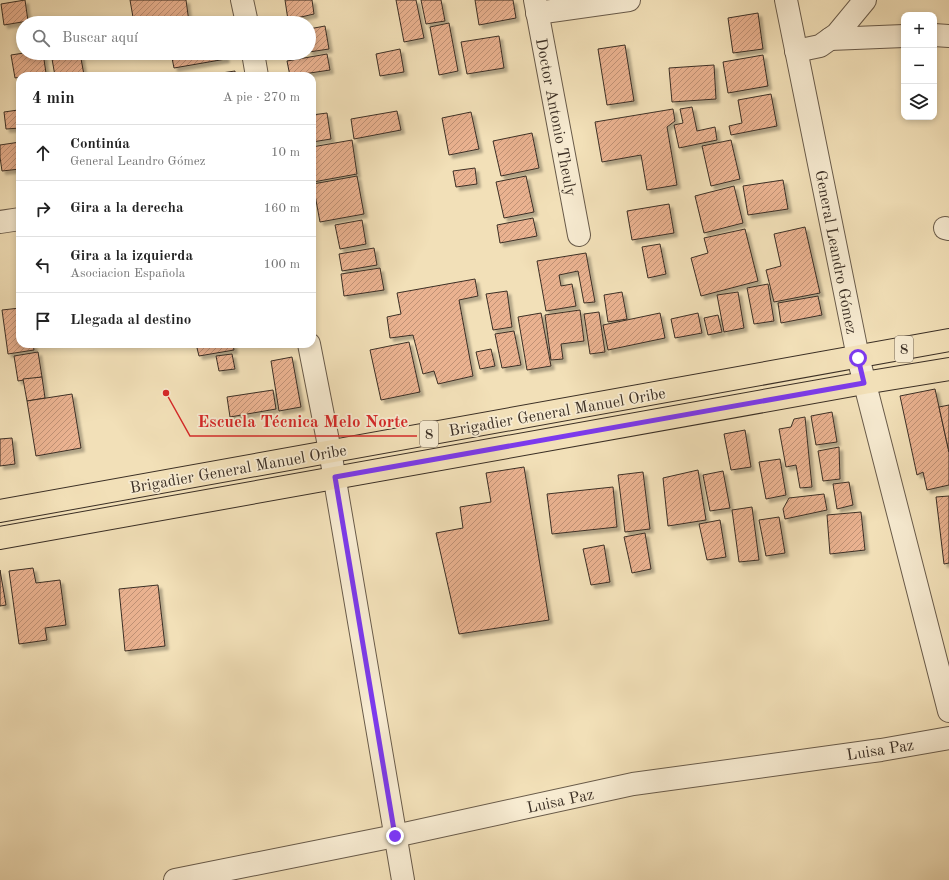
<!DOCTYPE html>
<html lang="es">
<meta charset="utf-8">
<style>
:root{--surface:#fff;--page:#f6f6f6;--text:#222;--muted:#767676;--line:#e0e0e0}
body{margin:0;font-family:"Old Standard TT",serif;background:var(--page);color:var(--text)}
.controls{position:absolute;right:12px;top:12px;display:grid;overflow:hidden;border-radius:8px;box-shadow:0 2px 6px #0003}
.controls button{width:36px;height:36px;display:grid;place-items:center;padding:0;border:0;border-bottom:1px solid var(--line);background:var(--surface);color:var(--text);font:20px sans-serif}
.stop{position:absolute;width:12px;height:12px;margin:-9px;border:3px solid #7c3aed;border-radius:50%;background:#fff}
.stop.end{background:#7c3aed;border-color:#fff;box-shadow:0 1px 4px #0008}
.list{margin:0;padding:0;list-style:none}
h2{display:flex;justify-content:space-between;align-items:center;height:52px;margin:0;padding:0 16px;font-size:17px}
h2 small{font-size:13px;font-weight:400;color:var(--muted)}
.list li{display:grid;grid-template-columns:26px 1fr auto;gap:12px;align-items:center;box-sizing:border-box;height:56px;padding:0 16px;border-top:1px solid var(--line)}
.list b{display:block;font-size:15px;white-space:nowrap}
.list p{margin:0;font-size:13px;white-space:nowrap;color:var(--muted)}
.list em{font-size:13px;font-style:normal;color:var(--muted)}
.icon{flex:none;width:22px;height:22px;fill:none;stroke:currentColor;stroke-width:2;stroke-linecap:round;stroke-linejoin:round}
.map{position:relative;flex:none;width:949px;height:880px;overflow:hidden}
.search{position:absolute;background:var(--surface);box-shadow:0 2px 6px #0003;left:16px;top:16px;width:300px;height:44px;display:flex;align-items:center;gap:10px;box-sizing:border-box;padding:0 14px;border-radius:22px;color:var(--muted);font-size:15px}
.panel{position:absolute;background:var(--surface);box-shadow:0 2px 6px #0003;left:16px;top:72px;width:300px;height:276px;border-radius:12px}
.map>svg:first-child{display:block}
</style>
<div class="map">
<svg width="949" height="880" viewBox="0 0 949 880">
<defs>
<pattern id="building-hatch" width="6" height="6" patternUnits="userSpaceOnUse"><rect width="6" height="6" fill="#eab290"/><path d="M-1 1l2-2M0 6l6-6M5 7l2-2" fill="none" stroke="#bf9175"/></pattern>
<filter id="shadow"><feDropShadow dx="3.5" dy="3.5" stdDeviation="1" flood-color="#0004"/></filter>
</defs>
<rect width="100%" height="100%" fill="#f2e0b8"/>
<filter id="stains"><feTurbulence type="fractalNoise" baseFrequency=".005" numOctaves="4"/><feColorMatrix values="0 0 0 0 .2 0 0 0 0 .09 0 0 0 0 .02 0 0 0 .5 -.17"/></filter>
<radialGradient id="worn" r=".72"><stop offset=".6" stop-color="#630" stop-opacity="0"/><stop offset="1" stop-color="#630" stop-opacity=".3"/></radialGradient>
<g fill="url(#building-hatch)" stroke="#3b2f25" filter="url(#shadow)">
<polygon points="25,0 28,21 4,25 1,4"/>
<polygon points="130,0 186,0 189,22 134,23"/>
<polygon points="285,0 312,0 314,14 288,20"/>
<polygon points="396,0 416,0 424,38 404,42"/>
<polygon points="421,0 441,0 445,21 426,24"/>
<polygon points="475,0 513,0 516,18 479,25"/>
<polygon points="758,13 763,49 733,53 728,18"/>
<polygon points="449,23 458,71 439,75 430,27"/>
<polygon points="325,26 329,49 309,52 309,29"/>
<polygon points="499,36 504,68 467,74 461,42"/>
<polygon points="625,45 634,101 607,105 598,49"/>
<polygon points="400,49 404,72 380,76 376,54"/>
<polygon points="24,53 43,53 46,73 20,76 20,77 15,78 11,55"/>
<polygon points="51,53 80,53 84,75 75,76 55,76"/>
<polygon points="171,53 224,53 226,59 174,68"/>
<polygon points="327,54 330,70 290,76 287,61"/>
<polygon points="763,55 768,86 728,93 723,62"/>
<polygon points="714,65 716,99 672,102 669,68"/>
<polygon points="235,71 235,76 209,76 208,75"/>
<polygon points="771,94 777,126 731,135 729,126 742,123 738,100"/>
<polygon points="692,107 697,131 715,127 717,140 679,148 674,125 683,123 680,109"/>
<polygon points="673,109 675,121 667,127 677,185 647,190 641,155 602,162 595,122"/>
<polygon points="18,110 20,128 6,129 4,112"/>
<polygon points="397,111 401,130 354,139 351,119"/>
<polygon points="471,112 479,149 449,155 442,118"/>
<polygon points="327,113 331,139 312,142 312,115"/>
<polygon points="532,133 539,168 501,176 493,141"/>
<polygon points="352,140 357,174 313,182 312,173 312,147"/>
<polygon points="731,140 740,179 711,186 702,146"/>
<polygon points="20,142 20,169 2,171 0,157 0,145"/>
<polygon points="475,168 477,184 456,187 453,171"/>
<polygon points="357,176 364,214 320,222 313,184"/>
<polygon points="526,176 534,212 504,218 496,182"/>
<polygon points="783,180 788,209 748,215 743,186"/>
<polygon points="734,186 743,223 704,233 695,196"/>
<polygon points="669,204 674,233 632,240 627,211"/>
<polygon points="533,218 537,236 500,243 497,225"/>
<polygon points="362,220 366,244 340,249 335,225"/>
<polygon points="805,227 820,293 774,302 766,270 781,266 774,234"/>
<polygon points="745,229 758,281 701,296 691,258 708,253 704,238"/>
<polygon points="660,244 666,274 648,278 642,247"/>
<polygon points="374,248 377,265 342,271 339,254"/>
<polygon points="586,253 595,302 584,303 578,271 559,275 561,286 572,284 576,306 546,311 537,261"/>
<polygon points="380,268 384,290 344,296 341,274"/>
<polygon points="475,279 478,296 459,300 473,376 438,384 434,371 423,374 413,335 390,338 387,317 401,314 397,293"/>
<polygon points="768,284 774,321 754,324 747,288"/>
<polygon points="507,291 512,327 493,330 486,294"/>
<polygon points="622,292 627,319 608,322 604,295"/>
<polygon points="738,292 744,328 724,332 717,295"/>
<polygon points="818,296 822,315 781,323 778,303"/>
<polygon points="20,308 20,344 33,344 34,350 8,354 2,310"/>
<polygon points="580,310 584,341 561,344 563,359 551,360 545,315"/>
<polygon points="599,312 605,352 590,354 584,314"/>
<polygon points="541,313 551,366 527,370 518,317"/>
<polygon points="660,313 665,338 608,350 603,325"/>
<polygon points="698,313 702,333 675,338 671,319"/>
<polygon points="718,315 722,332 708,335 704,318"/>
<polygon points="514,331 521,365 502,368 495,334"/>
<polygon points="409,342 420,392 381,400 370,350"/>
<polygon points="196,344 233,344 234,350 199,356"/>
<polygon points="491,349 495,366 480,369 476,352"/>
<polygon points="38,352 42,377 18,381 14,356"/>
<polygon points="232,354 235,369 219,371 216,356"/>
<polygon points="292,357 301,407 279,411 271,361"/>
<polygon points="42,377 45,398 27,401 23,379"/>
<polygon points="935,389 949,452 949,485 927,490 923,472 917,475 900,396"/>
<polygon points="273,390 276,409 230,417 227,397"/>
<polygon points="72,394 81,448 36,456 27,401"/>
<polygon points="949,405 949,452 939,407"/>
<polygon points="832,412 837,442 816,445 811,416"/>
<polygon points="805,417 812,487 800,488 796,465 786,467 779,429 791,427 794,419"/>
<polygon points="745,430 751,467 731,470 724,434"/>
<polygon points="12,438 15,464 0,466 0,439"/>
<polygon points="839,447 840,479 823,481 818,451"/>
<polygon points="780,459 786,495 766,499 759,462"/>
<polygon points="524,467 549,620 459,634 436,533 463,528 460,507 491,502 486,473"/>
<polygon points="698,470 706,520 668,526 663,478"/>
<polygon points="723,471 730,508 710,511 703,475"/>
<polygon points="643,472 650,529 625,532 618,475"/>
<polygon points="849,482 853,505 837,509 833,484"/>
<polygon points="613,487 617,527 552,534 547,494"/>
<polygon points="824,494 827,510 785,519 783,509 789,498"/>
<polygon points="949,496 949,563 944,564 936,497"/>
<polygon points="752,507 759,560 739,562 732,510"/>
<polygon points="861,512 865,550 830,554 827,515"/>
<polygon points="779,517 785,553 766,556 759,520"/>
<polygon points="720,520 726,557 707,560 699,524"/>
<polygon points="645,533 651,569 632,573 624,537"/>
<polygon points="604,545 610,582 591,585 583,549"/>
<polygon points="33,568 36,583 60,580 66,625 45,628 47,640 19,644 9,571"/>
<polygon points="0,570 6,605 0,606"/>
<polygon points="158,585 165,646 125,651 119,589"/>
</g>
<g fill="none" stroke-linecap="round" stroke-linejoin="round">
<defs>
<g id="minor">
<polyline points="242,0 247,23"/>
<polyline points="535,0 579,235"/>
<polyline points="786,0 858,357 949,711"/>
<polyline points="537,13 629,0"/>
<polyline points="934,35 949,36"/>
<polyline points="830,39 904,36"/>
<polyline points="796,51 820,46 837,34 865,0"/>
<polyline points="253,53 257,76"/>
<polyline points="0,222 20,219"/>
<polyline points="945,228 949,229"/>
<polyline points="309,344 330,451 403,880"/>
<polyline points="175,880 395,836 633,784 881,750 949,738"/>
</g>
<g id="primary">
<polyline points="0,511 949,340"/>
<polyline points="0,538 864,383 949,369"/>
</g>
</defs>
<use href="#minor" stroke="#695b4a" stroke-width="24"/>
<use href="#primary" stroke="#3b2f25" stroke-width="24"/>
<use href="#minor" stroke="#f7ebd1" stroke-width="22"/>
<use href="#primary" stroke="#f2e0b8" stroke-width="22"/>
</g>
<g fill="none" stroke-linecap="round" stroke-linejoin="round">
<polyline stroke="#7c3aed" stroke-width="5" points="395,836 335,477 864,383 858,358"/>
</g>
<g text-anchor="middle" stroke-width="3.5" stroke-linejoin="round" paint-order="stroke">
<g fill="#f7ebd1" stroke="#736759" stroke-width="1">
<rect x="895" y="336" width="18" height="26" rx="3"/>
<rect x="420" y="421" width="18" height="26" rx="3"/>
</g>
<g font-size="15" font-weight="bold" fill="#3b2f25">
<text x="904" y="354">8</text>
<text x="429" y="439">8</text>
</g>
<g font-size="16" fill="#3b2f25" stroke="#f7ebd1">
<text transform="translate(557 117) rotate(79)" y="6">Doctor Antonio Theuly</text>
<text transform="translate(837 252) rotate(79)" y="6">General Leandro Gómez</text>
<text transform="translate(557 411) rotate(-10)" y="6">Brigadier General Manuel Oribe</text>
<text transform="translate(238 468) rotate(-10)" y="6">Brigadier General Manuel Oribe</text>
<text transform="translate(880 749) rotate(-9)" y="6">Luisa Paz</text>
<text transform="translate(560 800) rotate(-12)" y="6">Luisa Paz</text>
</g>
</g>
<path fill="none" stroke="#d62828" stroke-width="1.5" d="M166 393L190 436H417"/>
<circle fill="#d62828" stroke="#f7ebd1" stroke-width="1.5" cx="166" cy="393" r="4"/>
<g font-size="17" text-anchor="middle" font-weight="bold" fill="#d62828" stroke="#f7ebd1" stroke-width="3.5" stroke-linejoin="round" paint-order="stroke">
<text x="303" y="427">Escuela Técnica Melo Norte</text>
</g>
<rect width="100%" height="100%" filter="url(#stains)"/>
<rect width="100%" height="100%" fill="url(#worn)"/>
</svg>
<div class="controls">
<button>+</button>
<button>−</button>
<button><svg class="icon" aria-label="layers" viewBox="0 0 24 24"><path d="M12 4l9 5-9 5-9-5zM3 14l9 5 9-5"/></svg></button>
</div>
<div class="stop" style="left:858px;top:358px"></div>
<div class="stop end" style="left:395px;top:836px"></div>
<div class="search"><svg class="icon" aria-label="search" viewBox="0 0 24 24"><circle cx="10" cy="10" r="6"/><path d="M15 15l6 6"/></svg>Buscar aquí</div>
<section class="panel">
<h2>4 min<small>A pie · 270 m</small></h2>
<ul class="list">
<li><svg class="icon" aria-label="ahead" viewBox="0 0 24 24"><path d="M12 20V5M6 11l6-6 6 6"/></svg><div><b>Continúa</b><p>General Leandro Gómez</p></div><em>10 m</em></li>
<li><svg class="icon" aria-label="right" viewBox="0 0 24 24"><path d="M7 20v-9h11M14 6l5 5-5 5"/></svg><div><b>Gira a la derecha</b></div><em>160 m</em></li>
<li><svg class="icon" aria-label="left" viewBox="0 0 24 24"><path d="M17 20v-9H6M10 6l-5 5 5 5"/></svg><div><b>Gira a la izquierda</b><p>Asociacion Española</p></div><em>100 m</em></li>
<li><svg class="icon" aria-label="arrive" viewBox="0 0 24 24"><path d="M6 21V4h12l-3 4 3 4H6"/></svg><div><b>Llegada al destino</b></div></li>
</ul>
</section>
</div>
